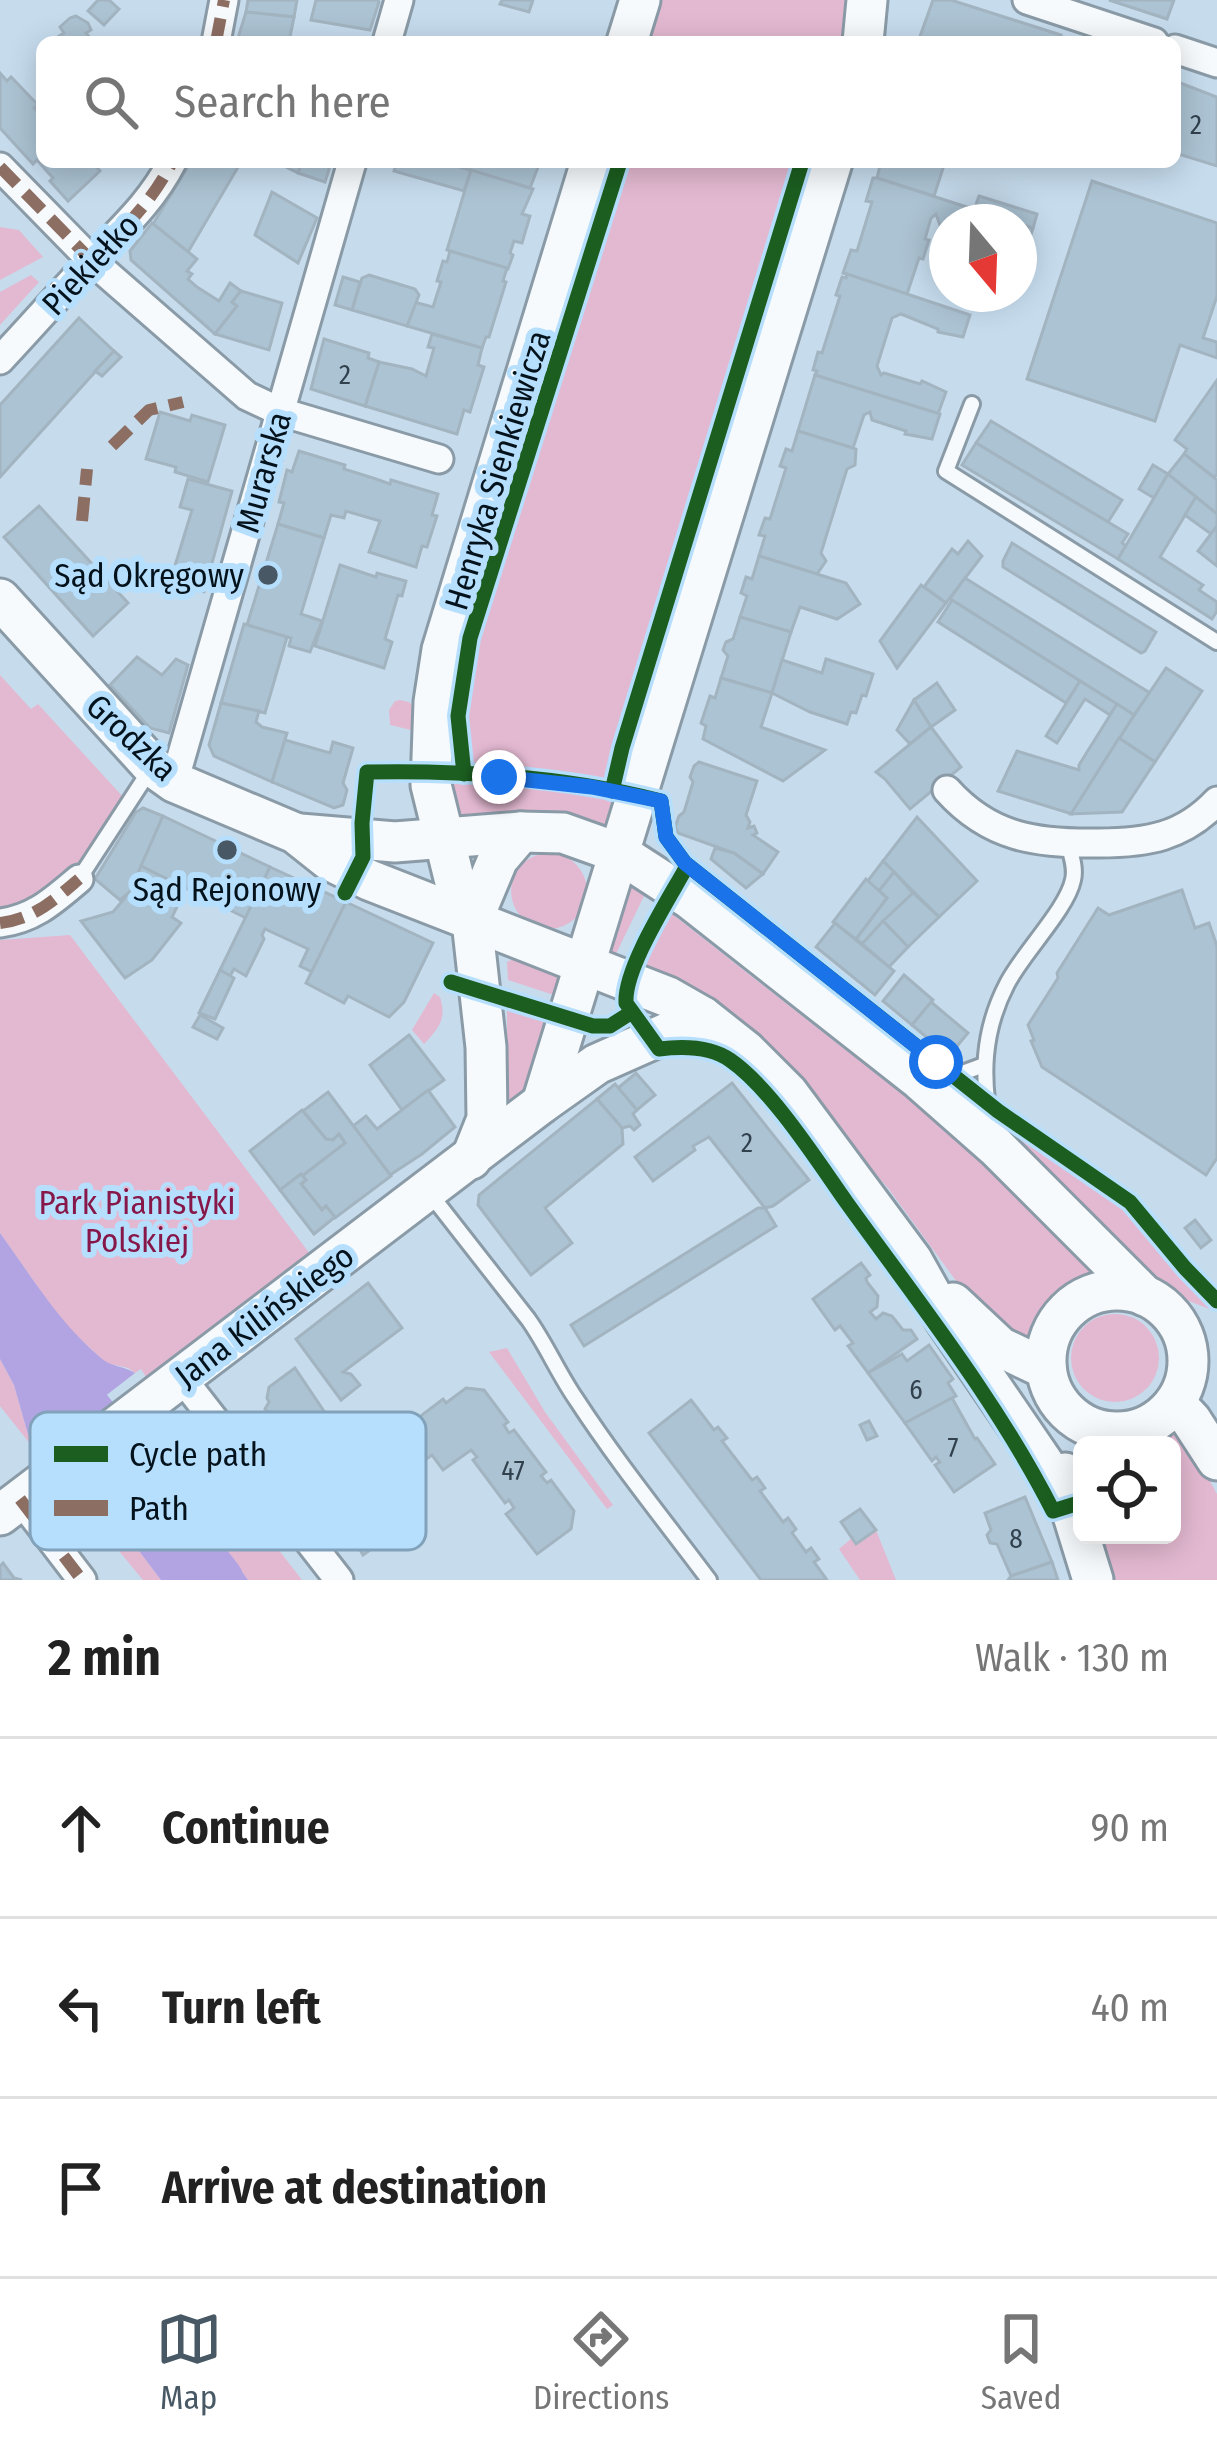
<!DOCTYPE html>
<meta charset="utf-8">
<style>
:root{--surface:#fff;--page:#f2f2f2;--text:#222;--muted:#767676;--line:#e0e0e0;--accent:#485965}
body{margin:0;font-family:"Fira Sans Condensed",sans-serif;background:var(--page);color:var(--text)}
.controls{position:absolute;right:36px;bottom:36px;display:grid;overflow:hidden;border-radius:18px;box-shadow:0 6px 30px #0003}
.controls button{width:108px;height:108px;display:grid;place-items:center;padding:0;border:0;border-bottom:3px solid var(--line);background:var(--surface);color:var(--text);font:60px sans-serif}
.compass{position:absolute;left:929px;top:204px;width:108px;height:108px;border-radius:50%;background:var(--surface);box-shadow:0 6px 30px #0003;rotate:161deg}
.stop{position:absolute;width:36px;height:36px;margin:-27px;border:9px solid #1a73e8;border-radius:50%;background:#fff}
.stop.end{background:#1a73e8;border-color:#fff;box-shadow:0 3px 12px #0008}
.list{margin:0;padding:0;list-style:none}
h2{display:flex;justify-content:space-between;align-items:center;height:156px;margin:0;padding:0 48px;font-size:51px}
h2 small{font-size:39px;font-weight:400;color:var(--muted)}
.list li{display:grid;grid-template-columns:78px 1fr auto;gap:36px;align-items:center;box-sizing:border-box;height:180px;padding:0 48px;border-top:3px solid var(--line)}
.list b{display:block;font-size:45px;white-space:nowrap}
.list em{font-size:39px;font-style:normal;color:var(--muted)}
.icon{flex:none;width:66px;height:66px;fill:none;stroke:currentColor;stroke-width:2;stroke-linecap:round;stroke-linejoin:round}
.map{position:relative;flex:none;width:1217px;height:1580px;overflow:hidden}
.search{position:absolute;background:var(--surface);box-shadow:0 6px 30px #0003;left:36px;right:36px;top:36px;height:132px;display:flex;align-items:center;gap:30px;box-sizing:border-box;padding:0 42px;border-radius:18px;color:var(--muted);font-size:45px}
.sheet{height:696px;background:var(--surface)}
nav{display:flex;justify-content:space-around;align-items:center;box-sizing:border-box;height:168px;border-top:3px solid var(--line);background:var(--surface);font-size:33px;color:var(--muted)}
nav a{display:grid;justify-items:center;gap:6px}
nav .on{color:var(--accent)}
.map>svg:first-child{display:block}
</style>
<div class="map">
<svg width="1217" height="1580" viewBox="0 0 1217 1580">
<rect width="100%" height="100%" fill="#c6dced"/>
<g fill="#e3b9d1">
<polygon points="656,0 851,0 847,42 644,42"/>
<path d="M607 162H817L616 829C558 811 517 807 457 817L454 811 446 736 461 636Z"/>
<polygon points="0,227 19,230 43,257 0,280"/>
<polygon points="31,275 39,282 0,325 0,292"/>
<polygon points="0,675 31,709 38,704 124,798 86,880 0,929"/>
<polygon points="400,700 409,702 414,707 411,730 390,725 389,710 395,701"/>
<circle cx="549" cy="891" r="38"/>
<polygon points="629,883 645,894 615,956 608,953"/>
<path d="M667 910 898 1091 956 1131 1096 1274C1089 1281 1081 1284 1071 1290 1053 1301 1043 1319 1036 1339L1031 1342 1018 1338 970 1300 888 1188 843 1138 692 993 640 965Z"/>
<polygon points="70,935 316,1262 158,1381 146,1377 141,1369 135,1373 128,1368 106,1363 63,1323 0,1233 0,940"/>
<polygon points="515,958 566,976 560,997 508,980 507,962"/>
<path d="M434 993 440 997C447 1019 439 1028 424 1044L412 1030Z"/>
<polygon points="507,1003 553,1019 538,1065 520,1102 502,1113 507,1095"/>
<polygon points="999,1116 1121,1200 1141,1220 1194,1287 1217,1306 1217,1312 1189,1301 1161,1282 1005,1130"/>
<circle cx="1115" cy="1358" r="44"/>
<polygon points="507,1348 545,1412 613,1505 607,1509 489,1352"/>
<polygon points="0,1359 14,1385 31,1445 0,1406"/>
<path d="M179 1421 302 1580H248L205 1522 189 1508 181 1494 190 1485C177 1465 170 1453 170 1428Z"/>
<polygon points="1175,1430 1204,1470 1217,1494 1217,1580 1109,1580 1095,1535 1172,1535 1172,1445 1148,1445"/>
<polygon points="88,1504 96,1507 136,1547 161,1580 143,1580 94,1521 82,1522 71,1529 58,1512 65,1506 65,1512"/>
<polygon points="876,1530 896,1580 860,1580 839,1549 852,1538 857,1543"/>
</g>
<g fill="#b2a4e2">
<path d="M0 1233C32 1277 59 1323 101 1358 111 1367 124 1366 135 1373L33 1452 14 1385 0 1359Z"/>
<polygon points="170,1428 170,1451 178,1470 192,1480 191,1485 181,1494 189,1508 205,1521 248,1580 161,1580 136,1547 96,1507 88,1504 70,1513 65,1512 65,1506"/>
</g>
<polygon fill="#c6dced" points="140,1370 138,1378 37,1457 28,1456"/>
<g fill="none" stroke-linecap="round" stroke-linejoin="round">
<polyline stroke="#b2a4e2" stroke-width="51" points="0,1298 218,1580"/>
</g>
<g fill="#acc3d3" stroke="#a3b4c1" stroke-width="3">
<polygon points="98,0 109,0 119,9 104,25 88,11"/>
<polygon points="248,0 297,0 294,17 246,12"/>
<polygon points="316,0 378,0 379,2 370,30 311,20"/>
<polygon points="502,0 533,0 529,12 500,4"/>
<polygon points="933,0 951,0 1061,35 1059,42 918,42"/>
<polygon points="1109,0 1174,0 1167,19"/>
<polygon points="246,12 294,17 289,42 259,42 238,38"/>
<polygon points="76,16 88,23 91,30 86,33 90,38 88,42 62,42 59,36 64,33 60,27 70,18"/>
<polygon points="0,73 7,81 11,77 38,105 34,108 42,117 42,162 92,162 100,171 68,201 50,181 53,178 37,160 33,164 0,128"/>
<polygon points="1175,81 1217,97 1217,166 1175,153"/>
<polygon points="191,162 241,162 188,252 153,224"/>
<polygon points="276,162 302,162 298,173"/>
<polygon points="302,162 331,163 325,182 298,173"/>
<polygon points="397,162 443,162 471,170 464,191 394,171"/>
<polygon points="443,162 540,162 530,188"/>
<polygon points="881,162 945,162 934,196 877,178"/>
<polygon points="471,170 533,189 522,214 530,216 522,243 514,241 510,253 513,255 508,269 447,250"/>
<polygon points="873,178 877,178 1007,220 947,222 947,230 941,228 936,214 931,218 925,239 929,240 923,259 919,258 907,294 843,273 851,250 857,251 872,202 866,201"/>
<polygon points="1092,181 1217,223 1217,296 1203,338 1217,342 1217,358 1180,345 1155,421 1027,379"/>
<polygon points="272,192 317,218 298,263 255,235"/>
<polygon points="979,196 1037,214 1033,228 974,210"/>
<polygon points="152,223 197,259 187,271 192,274 188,279 197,287 219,301 230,283 241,291 232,302 237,306 215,334 131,260 130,251"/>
<polygon points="1019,224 1033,228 1025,254 1019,252"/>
<polygon points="450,251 507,268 503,281 506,282 489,337 486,337 482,348 407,326 414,302 433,307 441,282 437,281 443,261 447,262"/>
<polygon points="847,274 970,315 963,337 938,332 938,329 901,314 892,318 877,366 881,375 884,373 920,384 922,381 946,392 938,414 815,375 817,371 813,370 818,352 822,353 840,296 836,295 842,277 846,278"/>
<polygon points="369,275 415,289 419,295 407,326 352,310 362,278"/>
<polygon points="343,277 360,282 352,310 335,305"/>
<polygon points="241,291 282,303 269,350 215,334 237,306 232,302"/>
<polygon points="79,318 114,351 0,477 0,405"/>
<polygon points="432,334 482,348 478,365 484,367 470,412 464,410 457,434 365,406 379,362 412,369 426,376 434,348 428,347"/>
<polygon points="324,339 369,353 368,358 379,362 365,406 311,389"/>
<polygon points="114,351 121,357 102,376 95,371"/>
<polygon points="815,375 940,414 932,439 905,434 906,431 872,420 870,412 864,415 853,448 798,431"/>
<polygon points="1217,380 1217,475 1214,477 1184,454 1187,449 1175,440"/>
<polygon points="160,412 190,421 192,415 225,425 208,482 175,472 176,467 146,459"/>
<polygon points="991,421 1122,500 1108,522 976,443"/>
<polygon points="798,431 856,449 855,465 847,469 821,553 826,561 817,574 759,556 765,536 759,535 765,518 770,519 786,468 780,466 786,449 792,451"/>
<polygon points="976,443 1128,534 1122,543 1126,546 1118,559 962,465"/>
<polygon points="299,451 345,465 344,469 376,479 390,484 391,480 438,494 432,515 437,516 427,547 422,546 416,567 369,552 380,521 346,511 344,518 331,515 324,538 278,524 284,503 279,502 287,470 292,472"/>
<polygon points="1184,454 1217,480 1217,514 1168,474"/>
<polygon points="1153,465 1168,474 1154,498 1139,489"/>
<polygon points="1168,474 1196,497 1160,557 1203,585 1199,590 1217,602 1217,611 1212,619 1118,559"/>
<polygon points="188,479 232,491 204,592 170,582 192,510 180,507"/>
<polygon points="1196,497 1217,514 1217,526 1211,534 1185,515"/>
<polygon points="39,506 128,603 93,636 4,537"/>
<polygon points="278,524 324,538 301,614 322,621 310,652 289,646 291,638 247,625"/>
<polygon points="1217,526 1217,566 1198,551"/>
<polygon points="968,541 982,556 946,603 924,587 952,549 958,554"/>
<polygon points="1012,543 1156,632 1145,651 1141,653 1003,567 1003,561"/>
<polygon points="759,556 846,583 860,604 837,619 800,607 791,632 740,617 747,596 741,593 746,577 752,579"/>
<polygon points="340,565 376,577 377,573 406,581 402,596 398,595 385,639 392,642 384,668 315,646"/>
<polygon points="965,578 1150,693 1134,715 950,599"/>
<polygon points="921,585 946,603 897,668 880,641"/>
<polygon points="952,600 1080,681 1066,703 938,622"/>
<polygon points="740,617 791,632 772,693 721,678 728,656 723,650 726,642 733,639"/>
<polygon points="244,624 287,637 265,713 221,703"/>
<polygon points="137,657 162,675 176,659 188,665 169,733 150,728 110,685"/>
<polygon points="826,659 873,674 866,696 862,695 856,713 851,712 847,724 810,712 772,693 782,660 822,673"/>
<polygon points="1166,668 1202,691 1155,762 1119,738"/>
<polygon points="721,678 772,693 761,727 825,750 783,781 703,739 706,726 701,723 710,696 715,698"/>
<polygon points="1080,681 1117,704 1110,715 1085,699 1057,743 1046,736"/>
<polygon points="937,683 955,710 931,727 914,700"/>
<polygon points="914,700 931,727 910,744 897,730"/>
<polygon points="221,703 259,711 256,722 262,727 287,733 272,782 214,756 209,745"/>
<polygon points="1117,704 1134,715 1072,814 998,791 1017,751 1079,770 1079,765"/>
<polygon points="931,727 961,767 910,809 885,779 876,772"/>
<polygon points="1119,738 1155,762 1122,812 1071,814"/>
<polygon points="285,740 330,753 333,742 353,748 343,783 347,790 343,805 334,808 272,782"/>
<polygon points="699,762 757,781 746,815 750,822 748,828 754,826 757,833 753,835 778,852 763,874 734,853 678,833 675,827 679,816 684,812 693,782 690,777 694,766"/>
<polygon points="143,808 163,816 130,892 120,900 95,879 136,812"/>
<polygon points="163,816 270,867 246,918 141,866"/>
<polygon points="917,817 977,881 939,917 883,861"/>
<polygon points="715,848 734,853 763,874 746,888 711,859"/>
<polygon points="883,861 894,872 879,891 867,882"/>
<polygon points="141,866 168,880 164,888 182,897 172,917 181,923 152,960 125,978 81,921 113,912 130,892"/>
<polygon points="270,867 346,902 312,972 300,966 308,949 265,929 262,935 264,939 246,976 234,969 230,976 220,970"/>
<polygon points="894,872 913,893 862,944 856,939 887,898 879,891"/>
<polygon points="866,879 887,898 856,939 833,922"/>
<polygon points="1182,890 1195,928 1209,923 1217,946 1217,1158 1206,1175 1042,1067 1031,1041 1034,1040 1028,1025 1058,978 1057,973 1098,908 1109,915"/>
<polygon points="913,893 939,917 908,947 883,921"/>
<polygon points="346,902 433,943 404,1002 389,1017 348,996 344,1003 306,983"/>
<polygon points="883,921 908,947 889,967 862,944"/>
<polygon points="835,923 894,971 875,995 816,947"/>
<polygon points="220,970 234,978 215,1019 199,1013"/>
<polygon points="904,975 933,1000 912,1025 883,1001"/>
<polygon points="931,1002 968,1033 952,1052 942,1050 912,1025"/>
<polygon points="200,1015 223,1028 217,1039 193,1027"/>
<polygon points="409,1035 444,1080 402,1110 370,1065"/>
<polygon points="636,1073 655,1095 637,1110 618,1088"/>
<polygon points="732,1083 809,1180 773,1206 765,1208 709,1137 693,1146 695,1150 653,1181 635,1157"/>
<polygon points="615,1084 637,1110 633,1114 640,1125 634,1130 630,1126 622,1128 597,1099"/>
<polygon points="428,1090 455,1127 422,1154 390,1175 353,1126 366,1116 377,1129"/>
<polygon points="328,1092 391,1176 335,1218 326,1206 322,1210 301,1184 306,1180 302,1176 345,1143 339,1134 333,1140 326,1139 303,1111"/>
<polygon points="597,1099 622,1128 623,1144 545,1208 572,1243 531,1275 478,1205 479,1195"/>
<polygon points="302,1110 326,1139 333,1140 339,1134 345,1143 302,1176 301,1174 280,1190 250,1151"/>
<polygon points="301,1174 306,1180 301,1184 322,1210 326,1206 335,1217 314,1234 280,1190"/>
<polygon points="758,1208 765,1208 776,1226 584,1346 571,1325"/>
<polygon points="1195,1220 1211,1240 1201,1248 1185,1228"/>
<polygon points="861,1263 870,1275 866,1278 867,1282 878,1296 877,1307 870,1312 876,1319 883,1313 892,1316 903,1330 911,1330 917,1339 868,1373 848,1346 853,1343 840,1326 835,1330 813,1299"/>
<polygon points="368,1283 402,1328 343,1372 351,1374 360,1385 341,1400 296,1339"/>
<polygon points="929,1345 953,1379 948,1383 956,1396 905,1423 868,1373 902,1354 907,1361"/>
<polygon points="295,1368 336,1429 349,1421 387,1477 376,1485 390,1505 351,1533 276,1427 280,1424 265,1409 269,1402 267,1398 269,1387"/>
<polygon points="466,1388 484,1390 508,1422 504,1425 509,1433 514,1430 546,1472 541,1476 547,1483 551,1480 574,1511 571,1529 537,1554 506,1514 514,1508 509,1500 505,1503 473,1460 477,1457 471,1450 443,1470 432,1455 425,1460 405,1434 421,1422 418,1418 443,1399 446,1403"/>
<polygon points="952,1398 975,1439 977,1438 995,1464 954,1492 935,1465 940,1462 936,1457 932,1461 905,1423"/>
<polygon points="691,1400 714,1430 718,1427 727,1438 722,1441 752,1480 757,1477 765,1488 760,1491 783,1522 788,1518 796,1529 792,1533 806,1552 811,1548 819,1559 814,1562 827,1580 761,1580 649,1433"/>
<polygon points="869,1421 877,1436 867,1440 860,1425"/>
<polygon points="387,1477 416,1517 363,1555 351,1533 390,1505 376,1485"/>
<polygon points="1025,1497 1052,1562 1011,1576 997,1544 990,1543 987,1535 991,1530 985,1513"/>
<polygon points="860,1509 876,1530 856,1544 841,1522"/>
<polygon points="1052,1562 1058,1580 1008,1580 1011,1576"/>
<polygon points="3,1563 14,1578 22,1580 0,1580 0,1566"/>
</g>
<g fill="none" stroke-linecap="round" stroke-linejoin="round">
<defs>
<g id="lane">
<polyline points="972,404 946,471 1217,642"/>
<polyline points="79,879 152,767"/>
<polyline points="931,1080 954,1076 984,1065"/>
<path d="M992 1131C981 1079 982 1032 1007 984 1022 954 1067 909 1073 880 1076 868 1071 855 1068 843"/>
<path d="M431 1195 528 1319C546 1344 558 1373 576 1399 617 1462 664 1520 709 1580"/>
</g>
<g id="street">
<polyline points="1027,0 1154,42"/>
<polyline points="216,42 224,0"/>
<polyline points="387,42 399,0"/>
<polyline points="1175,49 1217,63"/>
<polyline points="0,167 91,260 247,396 281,412 439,459"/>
<path d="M0 360C30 328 59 295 89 263 120 230 151 203 172 162"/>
<polyline points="174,782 352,162"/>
<path d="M947 790C990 838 1037 844 1099 843 1147 843 1183 837 1217 801"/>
<path d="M0 923C34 919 54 900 79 879"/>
<polyline points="181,1377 339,1580"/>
<polyline points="20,1499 82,1580"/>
</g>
<g id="secondary">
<polyline points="627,42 640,0"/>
<polyline points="863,42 867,0"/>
<polyline points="0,599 153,767 174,782 295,833 329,860 369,880 668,997 703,1017 746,1051 788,1093 912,1260 945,1319 1068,1499"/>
<polyline points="300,834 395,842 521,832 563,833 619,853 690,899 920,1080 996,1147 1145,1296"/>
<polyline points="472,921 498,859 521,832"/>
<polyline points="542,1103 832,162"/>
<polyline points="471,1159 487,1119 486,1047 472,921 454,878 431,785 434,702 442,650 591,162"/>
<circle cx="1117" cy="1361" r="71"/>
<polyline points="953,1303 1000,1347 1046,1369"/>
<polyline points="1175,1403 1191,1420 1217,1460"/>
<polyline points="1065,1473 1068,1499 1093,1580"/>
<polyline points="0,1515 542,1103 597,1064 703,1017"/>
</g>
</defs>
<use href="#lane" stroke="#8a9ba7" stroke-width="20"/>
<use href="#street" stroke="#8a9ba7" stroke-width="33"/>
<use href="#secondary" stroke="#8a9ba7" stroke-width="45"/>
<use href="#lane" stroke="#f6fafc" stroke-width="14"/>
<use href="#street" stroke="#f6fafc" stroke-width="27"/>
<use href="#secondary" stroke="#f6fafc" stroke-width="39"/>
<g stroke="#8d6e63" stroke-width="12" stroke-dasharray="24 12" stroke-linecap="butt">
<polyline points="216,42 224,0"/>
<path d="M0 167 91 260C123 230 152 202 172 162"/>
<polyline points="112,446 149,410 183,402"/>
<polyline points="82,521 87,469"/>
<path d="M0 923C34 919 54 900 79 879"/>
<polyline points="20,1499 82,1580"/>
</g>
<defs>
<g id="cycleway">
<polyline points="464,774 458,716 470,638 620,162"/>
<polyline points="612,791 622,748 802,162"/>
<path d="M687 866C669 899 624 968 626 1003L659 1049C683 1046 710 1046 730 1060 771 1088 818 1162 847 1203 919 1303 997 1401 1053 1511L1082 1502"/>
<path d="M345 893 363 857 362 823 367 772C464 770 567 777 661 801L666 837 685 863 998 1111 1130 1202 1185 1268 1217 1301"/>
<polyline points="451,982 593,1026 610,1026 632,1012"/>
</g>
</defs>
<use href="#cycleway" stroke="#b6dffd" stroke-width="22"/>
<use href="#cycleway" stroke="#1b5e20" stroke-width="15"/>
</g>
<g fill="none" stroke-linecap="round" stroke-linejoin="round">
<polyline stroke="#1a73e8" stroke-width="15" points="499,777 592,787 661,801 666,837 685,863 936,1062"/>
</g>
<g fill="#485965" stroke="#b6dffd" stroke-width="4.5">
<circle cx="268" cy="575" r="12"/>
<circle cx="227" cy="850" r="12"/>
</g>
<g text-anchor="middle" stroke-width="12" stroke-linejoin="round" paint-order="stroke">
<g font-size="27" fill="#31414d">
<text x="1196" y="134">2</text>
<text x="345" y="384">2</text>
<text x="747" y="1152">2</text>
<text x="916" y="1399">6</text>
<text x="953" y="1457">7</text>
<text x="513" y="1480">47</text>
<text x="1016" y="1548">8</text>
</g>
<g font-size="33" fill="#04121c" stroke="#b6dffd">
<text transform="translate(90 264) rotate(-47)" y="12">Piekiełko</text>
<text transform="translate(497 470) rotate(-73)" y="12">Henryka Sienkiewicza</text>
<text transform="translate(263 472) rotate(-74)" y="12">Murarska</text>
<text transform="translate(132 737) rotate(43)" y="12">Grodzka</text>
<text transform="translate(264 1315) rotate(-37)" y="12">Jana Kilińskiego</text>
</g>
<g font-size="33" fill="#04121c" stroke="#b6dffd" text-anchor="end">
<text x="244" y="587">Sąd Okręgowy</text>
<text x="227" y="901" text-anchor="middle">Sąd Rejonowy</text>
</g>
<g font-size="33" fill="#861748" stroke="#b6dffd">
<text x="137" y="1214">Park Pianistyki<tspan x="137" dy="38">Polskiej</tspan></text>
</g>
</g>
<rect x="30" y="1412" width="396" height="138" rx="18" fill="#b6dffd" stroke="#81a2ba" stroke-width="3"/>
<rect x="54" y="1446" width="54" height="16" fill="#1b5e20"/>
<rect x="54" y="1500" width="54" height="16" fill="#8d6e63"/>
<g font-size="33" fill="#04121c">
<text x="129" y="1466">Cycle path</text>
<text x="129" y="1520">Path</text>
</g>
</svg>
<div class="controls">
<button><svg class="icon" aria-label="locate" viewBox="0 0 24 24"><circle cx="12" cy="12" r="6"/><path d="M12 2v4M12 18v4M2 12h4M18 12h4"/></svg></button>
</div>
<svg class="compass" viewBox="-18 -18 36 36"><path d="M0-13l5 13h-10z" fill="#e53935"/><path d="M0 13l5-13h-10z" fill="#767676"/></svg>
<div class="stop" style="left:936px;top:1062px"></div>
<div class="stop end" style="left:499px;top:777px"></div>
<div class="search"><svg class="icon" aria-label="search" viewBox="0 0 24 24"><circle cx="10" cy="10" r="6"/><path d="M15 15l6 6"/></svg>Search here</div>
</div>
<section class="sheet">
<h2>2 min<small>Walk · 130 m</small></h2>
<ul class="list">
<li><svg class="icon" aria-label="ahead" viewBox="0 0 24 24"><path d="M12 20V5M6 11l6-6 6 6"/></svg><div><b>Continue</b></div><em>90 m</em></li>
<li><svg class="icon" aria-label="left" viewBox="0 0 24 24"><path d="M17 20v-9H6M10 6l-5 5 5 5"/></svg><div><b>Turn left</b></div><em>40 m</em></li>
<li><svg class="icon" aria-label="arrive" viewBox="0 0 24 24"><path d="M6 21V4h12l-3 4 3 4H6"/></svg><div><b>Arrive at destination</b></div></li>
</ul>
</section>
<nav>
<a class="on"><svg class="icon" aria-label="map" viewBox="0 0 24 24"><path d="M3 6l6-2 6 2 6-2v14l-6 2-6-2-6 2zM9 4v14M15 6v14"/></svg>Map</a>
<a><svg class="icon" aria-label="directions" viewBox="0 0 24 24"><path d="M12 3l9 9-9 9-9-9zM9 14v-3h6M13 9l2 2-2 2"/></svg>Directions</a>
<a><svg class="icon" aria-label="saved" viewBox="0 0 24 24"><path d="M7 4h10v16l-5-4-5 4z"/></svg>Saved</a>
</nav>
